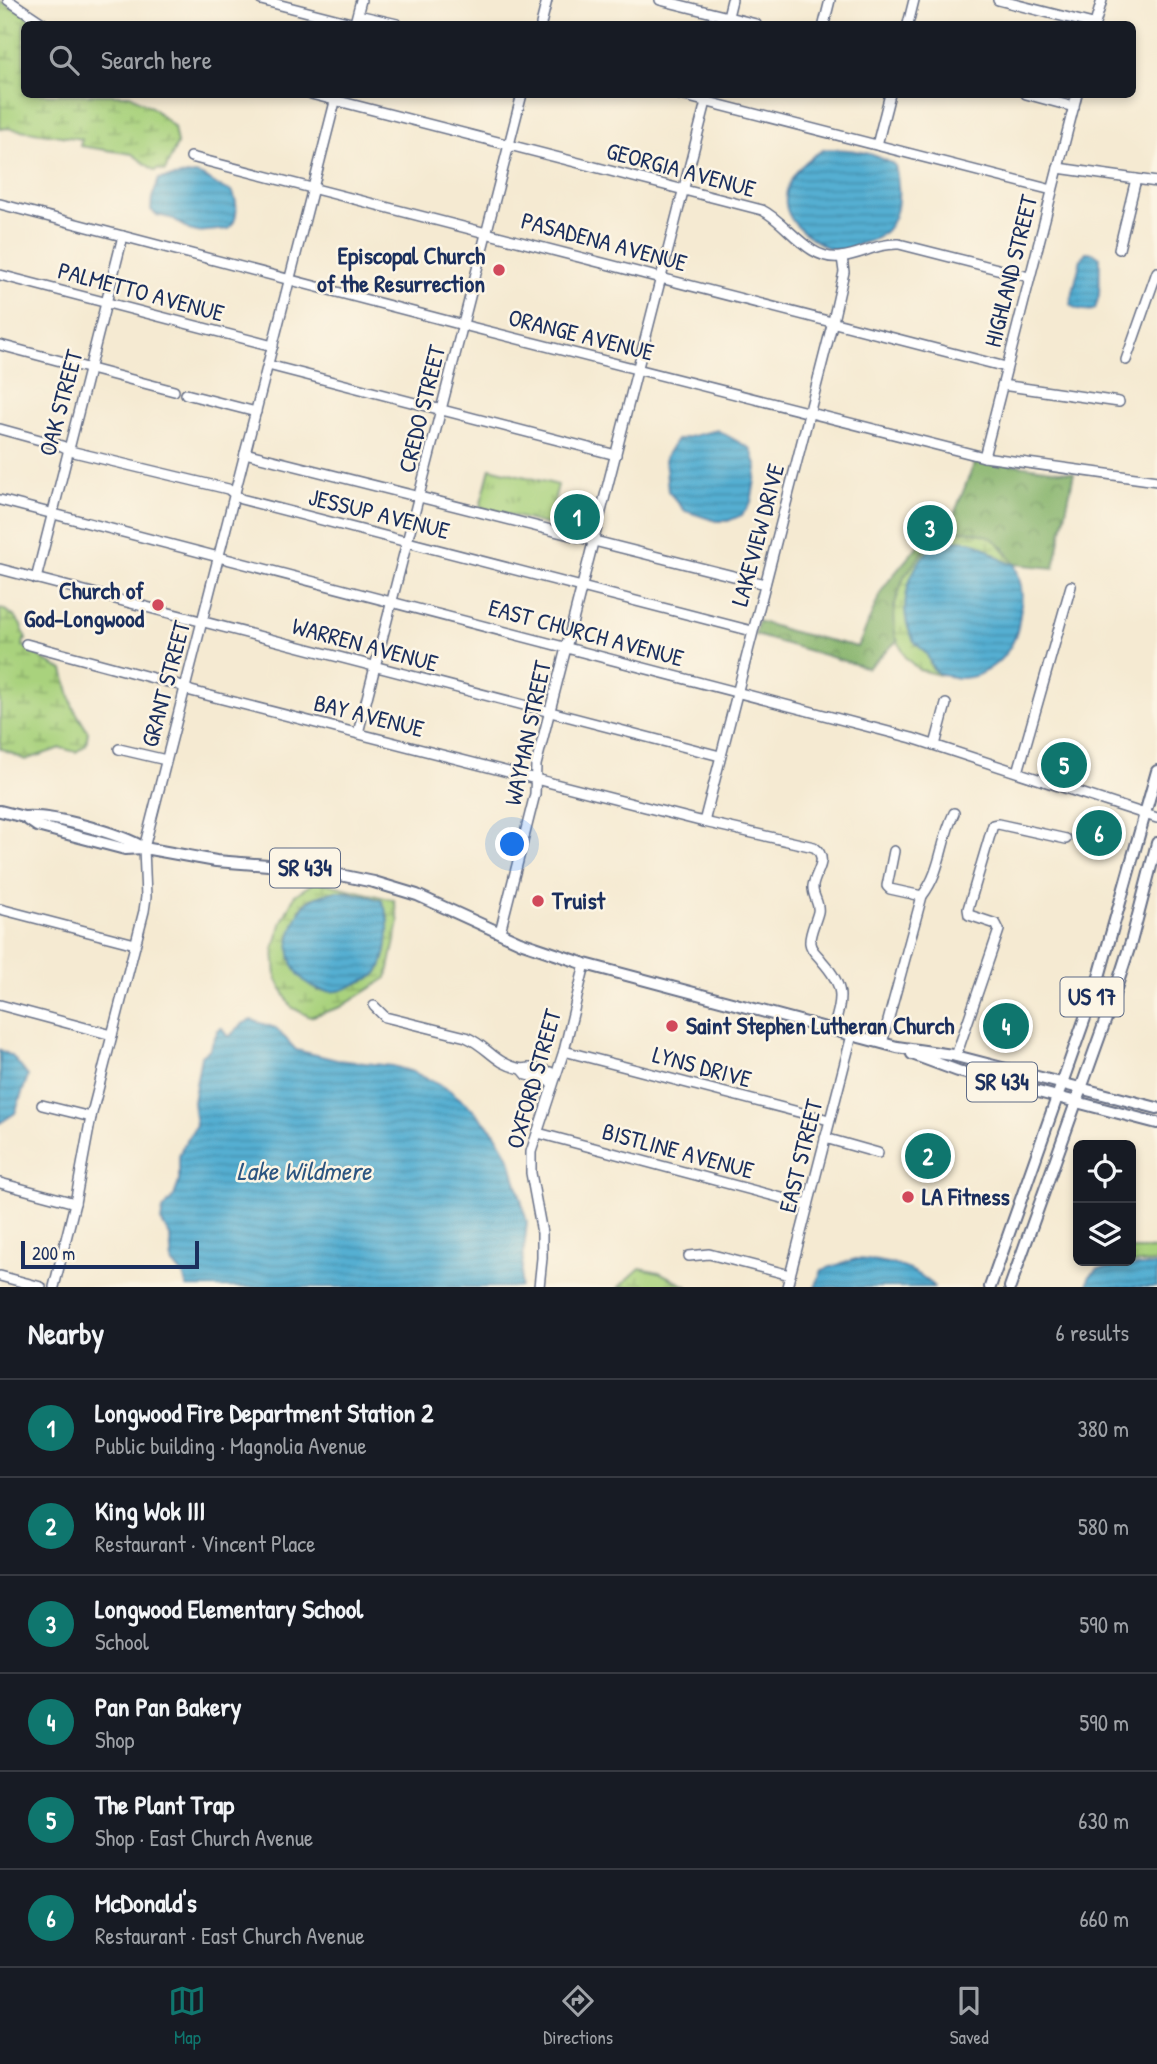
<!DOCTYPE html>
<meta charset="utf-8">
<style>
:root{--surface:#171b24;--page:#242831;--text:#f1f3f6;--muted:#9ea1a6;--line:#363941;--accent:#0f766e}
body{margin:0;font-family:"Patrick Hand",sans-serif;background:var(--page);color:var(--text)}
.controls{position:absolute;right:21px;bottom:21px;display:grid;overflow:hidden;border-radius:10px;box-shadow:0 4px 10px #0003}
.controls button{width:63px;height:63px;display:grid;place-items:center;padding:0;border:0;border-bottom:2px solid var(--line);background:var(--surface);color:var(--text);font:35px sans-serif}
.scale{position:absolute;left:21px;bottom:18px;width:178px;box-sizing:border-box;padding-left:7px;border:4px solid #1b2f5e;border-top:0;font-size:19px;line-height:24px;white-space:nowrap;color:#1b2f5e;-webkit-text-stroke:5px #fcf5e5;paint-order:stroke}
.you{position:absolute;left:513px;top:845px;width:24px;height:24px;margin:-18px;border:5px solid #fff;border-radius:50%;background:#1a73e8;box-shadow:0 0 0 10px #1a73e833}
.badge{display:grid;place-items:center;width:46px;height:46px;border-radius:50%;background:var(--accent);color:#fff;font-size:23px;font-weight:700}
.pin{position:absolute;translate:-50% -50%;border:4px solid #fff;box-shadow:0 2px 7px #0006}
.list{margin:0;padding:0;list-style:none}
h2{display:flex;justify-content:space-between;align-items:center;height:91px;margin:0;padding:0 28px;font-size:30px}
h2 small{font-size:23px;font-weight:400;color:var(--muted)}
.list li{display:grid;grid-template-columns:46px 1fr auto;gap:21px;align-items:center;box-sizing:border-box;height:98px;padding:0 28px;border-top:2px solid var(--line)}
.list b{display:block;font-size:26px;white-space:nowrap}
.list p{margin:0;font-size:23px;white-space:nowrap;color:var(--muted)}
.list em{font-size:23px;font-style:normal;color:var(--muted)}
.icon{flex:none;width:38px;height:38px;fill:none;stroke:currentColor;stroke-width:2;stroke-linecap:round;stroke-linejoin:round}
.map{position:relative;flex:none;width:1157px;height:1287px;overflow:hidden}
.search{position:absolute;background:var(--surface);box-shadow:0 4px 10px #0003;left:21px;right:21px;top:21px;height:77px;display:flex;align-items:center;gap:18px;box-sizing:border-box;padding:0 24px;border-radius:10px;color:var(--muted);font-size:26px}
.sheet{height:679px;background:var(--surface)}
nav{display:flex;justify-content:space-around;align-items:center;box-sizing:border-box;height:98px;border-top:2px solid var(--line);background:var(--surface);font-size:19px;color:var(--muted)}
nav a{display:grid;justify-items:center;gap:4px}
nav .on{color:var(--accent)}
.map>svg:first-child{display:block}
</style>
<div class="map">
<svg width="1157" height="1287" viewBox="0 0 1157 1287">
<defs>
<pattern id="forest-crowns" width="20" height="18" patternUnits="userSpaceOnUse" patternTransform="scale(1.75)"><rect width="20" height="18" fill="#86b46c"/><path d="M2 6a3 3 0 1 1 6 0M12 15a3 3 0 1 1 6 0" fill="none" stroke="#6d935c"/></pattern>
<pattern id="wetland-marsh" width="20" height="14" patternUnits="userSpaceOnUse" patternTransform="scale(1.75)"><rect width="20" height="14" fill="#a9d27d"/><path d="M1 5h8M5 5V1M11 12h8M15 12V8" fill="none" stroke="#89ab6a"/></pattern>
<pattern id="park-tufts" width="24" height="20" patternUnits="userSpaceOnUse" patternTransform="scale(1.75)"><rect width="24" height="20" fill="#a9d27d"/><path d="M3 7l-1-3M5 7V3M7 7l1-3M15 17l-1-3M17 17v-4M19 17l1-3" fill="none" stroke="#89ab6a"/></pattern>
<pattern id="water-rules" width="6" height="5" patternUnits="userSpaceOnUse" patternTransform="scale(1.75)"><rect width="6" height="5" fill="#55afd2"/><path d="M0 2.5h6" fill="none" stroke="#468fae"/></pattern>
</defs>
<rect width="100%" height="100%" fill="#fcf5e5"/>
<filter id="ink" filterUnits="userSpaceOnUse"><feTurbulence type="fractalNoise" baseFrequency=".0143" numOctaves="2"/><feDisplacementMap in="SourceGraphic" scale="14" xChannelSelector="R" yChannelSelector="G"/><feConvolveMatrix kernelMatrix="1 2 1 2 8 2 1 2 1" color-interpolation-filters="sRGB"/></filter>
<filter id="wash" filterUnits="userSpaceOnUse"><feTurbulence type="fractalNoise" baseFrequency=".00686" numOctaves="4" result="noise"/><feDisplacementMap in="SourceGraphic" scale="28" xChannelSelector="R" yChannelSelector="G"/><feGaussianBlur stdDeviation="1.57" result="paint"/><feColorMatrix in="noise" values="0 0 0 0 0 0 0 0 0 0 0 0 0 0 0 0 0 1.4 0 .05"/><feComposite in="paint" operator="in"/></filter>
<g filter="url(#wash)">
<rect width="100%" height="100%" fill="#f5ead2"/>
<polygon fill="url(#forest-crowns)" stroke="#507265" stroke-width="2" points="976,459 1074,473 1054,568 1014,564 1003,547 961,531 934,538 904,577 894,607 897,641 868,668 755,635 758,621 789,631 858,647 881,592 890,579 930,531 953,517"/>
<g fill="url(#wetland-marsh)" stroke="#62806e" stroke-width="2" fill-rule="evenodd">
<polygon points="0,1 24,13 38,24 24,24 24,94 130,95 153,108 174,127 177,144 165,171 157,169 155,171 132,154 80,146 82,139 7,128 0,129"/>
<path d="M961 531C990 532 999 540 1014 564L1006 563 993 553 913 640 928 656 931 667 940 675 919 670 906 658 895 635 894 607 904 577 934 538Z"/>
<path d="M0 608C16 615 22 623 26 640H24L23 646 30 648 43 660 63 670 73 707 88 732 86 745 76 752 61 748 25 760 0 748Z"/>
<path d="M316 881 394 900 399 922 387 978 341 1007 310 1017 291 1007 276 978 274 948 282 921 295 895ZM337 891H350L388 914 386 952 380 970 373 977 339 991H318L299 910 310 899Z"/>
<polygon points="1131,1249 1157,1249 1157,1262 1126,1264 1124,1261 1131,1261"/>
<polygon points="640,1268 659,1272 688,1287 619,1287"/>
</g>
<polygon fill="url(#park-tufts)" stroke="#62806e" stroke-width="2" points="490,468 558,485 548,525 480,507"/>
<g fill="url(#water-rules)" stroke="#386f98" stroke-width="2">
<path d="M825 149C854 149 869 151 895 165 900 188 902 220 880 236 875 240 866 242 860 244 854 246 846 251 839 250 828 250 819 243 810 237 767 208 787 169 825 149Z"/>
<path d="M195 174C210 176 217 189 232 191 238 203 239 221 228 229L197 232 189 230 174 219 157 215 151 210 152 198 159 179Z"/>
<path d="M1086 252 1094 253 1100 257 1099 295 1095 309C1089 312 1075 310 1070 304L1081 259Z"/>
<polygon points="717,430 751,449 757,468 751,503 742,515 728,521 716,521 685,511 668,491 665,458 676,440"/>
<path d="M942 540C955 540 968 539 980 545 992 551 1001 563 1014 564 1025 586 1022 604 1018 627 1012 655 983 683 953 677 948 676 942 676 938 673 931 668 931 662 927 655 923 649 916 645 913 639 899 614 905 580 922 558 927 551 935 545 942 540Z"/>
<path d="M337 891 365 895 382 901C389 916 389 927 387 943 386 951 384 962 380 969 376 977 370 978 362 981 354 984 347 990 337 991 304 995 281 961 292 930 301 902 308 898 337 891Z"/>
<polygon points="251,1020 276,1028 296,1050 337,1060 393,1066 413,1072 448,1089 469,1106 495,1133 510,1159 527,1222 520,1287 187,1287 183,1275 172,1263 170,1236 161,1221 163,1210 174,1196 179,1182 179,1157 182,1148 196,1125 193,1102 201,1056 210,1049 218,1030 222,1028 227,1036 230,1036 242,1024"/>
<polygon points="0,1050 12,1056 28,1076 15,1113 0,1123"/>
<path d="M855 1259C881 1260 916 1266 934 1287H815L822 1270Z"/>
<polygon points="1157,1265 1157,1287 1087,1287 1089,1277 1098,1269"/>
</g>
</g>
<g filter="url(#ink)">
<g fill="none" stroke-linecap="round" stroke-linejoin="round">
<defs>
<g id="minor">
<polyline points="8,0 44,24"/>
<polyline points="261,0 355,24"/>
<polyline points="660,0 756,24"/>
<polyline points="998,0 1093,24"/>
<polyline points="358,15 397,24"/>
<polyline points="356,19 361,0"/>
<polyline points="541,24 547,0"/>
<polyline points="726,24 732,0"/>
<polyline points="824,24 830,0"/>
<polyline points="908,24 914,0"/>
<polyline points="1095,24 1102,0"/>
<path d="M311 94 762 210C788 223 808 261 840 257 861 255 877 243 899 244L1029 277"/>
<polyline points="677,94 1052,190"/>
<polyline points="1026,94 1074,107"/>
<polyline points="877,145 890,94"/>
<polyline points="191,157 1006,367"/>
<polyline points="1058,168 1157,182"/>
<polyline points="0,204 463,325 984,457 1157,481"/>
<polyline points="1119,249 1136,179"/>
<polyline points="0,275 273,346"/>
<polyline points="0,345 174,391"/>
<polyline points="1126,360 1157,272"/>
<polyline points="268,365 616,455"/>
<polyline points="1002,385 1119,402"/>
<polyline points="186,394 256,412"/>
<polyline points="0,429 62,446 74,452 228,489 241,499 752,631"/>
<polyline points="245,453 765,584"/>
<polyline points="984,457 1077,94"/>
<polyline points="0,500 912,738 1157,818"/>
<polyline points="0,569 720,756"/>
<polyline points="36,579 123,236"/>
<path d="M26 644 179 685 191 691 704 822 814 847C830 859 815 872 813 886 812 896 820 903 818 912 816 921 809 934 810 943 811 951 818 955 822 961 846 988 842 998 833 1030"/>
<polyline points="358,733 522,94"/>
<polyline points="935,745 946,704"/>
<polyline points="119,749 166,760"/>
<polyline points="1018,772 1071,586"/>
<polyline points="704,822 833,321 844,272 842,257"/>
<polyline points="894,851 887,886 890,889 922,896"/>
<polyline points="0,909 135,944"/>
<polyline points="500,932 535,794 536,765 708,94"/>
<polyline points="0,1005 112,1035"/>
<path d="M374 1006 385 1017 466 1037C489 1047 494 1064 522 1069"/>
<path d="M882 1043 922 896C942 870 940 842 954 813"/>
<polyline points="564,1051 829,1120"/>
<polyline points="956,1056 999,930 996,924 969,915 968,909 993,825 998,824 1066,839"/>
<polyline points="552,1078 550,1072 529,1068 522,1069 527,1075 548,1081 552,1078 555,1078"/>
<polyline points="42,1105 91,1117"/>
<polyline points="538,1133 808,1205"/>
<polyline points="825,1138 878,1153"/>
<polyline points="0,1183 75,1203"/>
<polyline points="689,1256 709,1254 790,1275"/>
<polyline points="0,1276 41,1287"/>
<polyline points="54,1287 75,1203 91,1117 144,911 146,897 144,848 337,94"/>
<polyline points="539,1287 542,1258 542,1233 531,1173 531,1152 564,1051 585,964"/>
<polyline points="787,1287 852,1035"/>
</g>
<g id="major">
<polyline points="0,811 24,817 37,826 125,849 144,848 216,861 306,868 374,882 417,895 520,942 585,964 897,1047 952,1055 1157,1108"/>
<path d="M24 817C54 815 119 833 144 848"/>
<polyline points="912,1054 958,1071 1157,1123"/>
<polyline points="990,1287 1097,984 1157,771"/>
<polyline points="1010,1287 1108,1013 1131,942 1157,843"/>
</g>
</defs>
<use href="#minor" stroke="#677087" stroke-width="12"/>
<use href="#major" stroke="#677087" stroke-width="14"/>
<use href="#minor" stroke="#fff" stroke-width="9"/>
<use href="#major" stroke="#fff" stroke-width="10"/>
</g>
</g>
<g fill="#d1495b" stroke="#fcf5e5" stroke-width="2.5">
<circle cx="499" cy="270" r="7"/>
<circle cx="158" cy="605" r="7"/>
<circle cx="538" cy="901" r="7"/>
<circle cx="672" cy="1026" r="7"/>
<circle cx="908" cy="1197" r="7"/>
</g>
<g text-anchor="middle" stroke-width="5" stroke-linejoin="round" paint-order="stroke">
<g fill="#fcf5e5" stroke="#5e6a86" stroke-width="2">
<rect x="270" y="848.5" width="70" height="39" rx="5"/>
<rect x="1060.5" y="977.5" width="63" height="39" rx="5"/>
<rect x="967" y="1062.5" width="70" height="39" rx="5"/>
</g>
<g font-size="23" font-weight="bold" fill="#1b2f5e">
<text x="305" y="876">SR 434</text>
<text x="1092" y="1005">US 17</text>
<text x="1002" y="1090">SR 434</text>
</g>
<g font-size="24" fill="#1b2f5e" stroke="#fcf5e5">
<text transform="translate(681 170) rotate(15)" y="8">GEORGIA AVENUE</text>
<text transform="translate(604 242) rotate(15)" y="8">PASADENA AVENUE</text>
<text transform="translate(1011 271) rotate(-76)" y="8">HIGHLAND STREET</text>
<text transform="translate(141 292) rotate(15)" y="8">PALMETTO AVENUE</text>
<text transform="translate(581 335) rotate(14)" y="8">ORANGE AVENUE</text>
<text transform="translate(61 403) rotate(-75)" y="8">OAK STREET</text>
<text transform="translate(422 409) rotate(-76)" y="8">CREDO STREET</text>
<text transform="translate(379 514) rotate(14)" y="8">JESSUP AVENUE</text>
<text transform="translate(758 535) rotate(-75)" y="8">LAKEVIEW DRIVE</text>
<text transform="translate(586 633) rotate(15)" y="8">EAST CHURCH AVENUE</text>
<text transform="translate(365 645) rotate(15)" y="8">WARREN AVENUE</text>
<text transform="translate(166 684) rotate(-75)" y="8">GRANT STREET</text>
<text transform="translate(369 716) rotate(14)" y="8">BAY AVENUE</text>
<text transform="translate(528 733) rotate(-78)" y="8">WAYMAN STREET</text>
<text transform="translate(702 1067) rotate(15)" y="8">LYNS DRIVE</text>
<text transform="translate(534 1079) rotate(-74)" y="8">OXFORD STREET</text>
<text transform="translate(678 1151) rotate(15)" y="8">BISTLINE AVENUE</text>
<text transform="translate(801 1156) rotate(-76)" y="8">EAST STREET</text>
</g>
<g font-size="24" font-weight="bold" fill="#1b2f5e" stroke="#fcf5e5" text-anchor="start">
<text x="485" y="264" text-anchor="end">Episcopal Church<tspan x="485" dy="28">of the Resurrection</tspan></text>
<text x="144" y="599" text-anchor="end">Church of<tspan x="144" dy="28">God-Longwood</tspan></text>
<text x="552" y="909">Truist</text>
<text x="686" y="1034">Saint Stephen Lutheran Church</text>
<text x="922" y="1205">LA Fitness</text>
</g>
<g font-size="26" font-style="italic" fill="#2c5581" stroke="#fcf5e5">
<text x="304" y="1180">Lake Wildmere</text>
</g>
</g>
</svg>
<div class="controls">
<button><svg class="icon" aria-label="locate" viewBox="0 0 24 24"><circle cx="12" cy="12" r="6"/><path d="M12 2v4M12 18v4M2 12h4M18 12h4"/></svg></button>
<button><svg class="icon" aria-label="layers" viewBox="0 0 24 24"><path d="M12 4l9 5-9 5-9-5zM3 14l9 5 9-5"/></svg></button>
</div>
<div class="scale">200 m</div>
<div class="you"></div>
<div class="pin badge" style="left:577px;top:517px">1</div>
<div class="pin badge" style="left:928px;top:1156px">2</div>
<div class="pin badge" style="left:930px;top:528px">3</div>
<div class="pin badge" style="left:1006px;top:1026px">4</div>
<div class="pin badge" style="left:1064px;top:765px">5</div>
<div class="pin badge" style="left:1099px;top:833px">6</div>
<div class="search"><svg class="icon" aria-label="search" viewBox="0 0 24 24"><circle cx="10" cy="10" r="6"/><path d="M15 15l6 6"/></svg>Search here</div>
</div>
<section class="sheet">
<h2>Nearby<small>6 results</small></h2>
<ul class="list">
<li><span class="badge">1</span><div><b>Longwood Fire Department Station 2</b><p>Public building · Magnolia Avenue</p></div><em>380 m</em></li>
<li><span class="badge">2</span><div><b>King Wok III</b><p>Restaurant · Vincent Place</p></div><em>580 m</em></li>
<li><span class="badge">3</span><div><b>Longwood Elementary School</b><p>School</p></div><em>590 m</em></li>
<li><span class="badge">4</span><div><b>Pan Pan Bakery</b><p>Shop</p></div><em>590 m</em></li>
<li><span class="badge">5</span><div><b>The Plant Trap</b><p>Shop · East Church Avenue</p></div><em>630 m</em></li>
<li><span class="badge">6</span><div><b>McDonald's</b><p>Restaurant · East Church Avenue</p></div><em>660 m</em></li>
</ul>
</section>
<nav>
<a class="on"><svg class="icon" aria-label="map" viewBox="0 0 24 24"><path d="M3 6l6-2 6 2 6-2v14l-6 2-6-2-6 2zM9 4v14M15 6v14"/></svg>Map</a>
<a><svg class="icon" aria-label="directions" viewBox="0 0 24 24"><path d="M12 3l9 9-9 9-9-9zM9 14v-3h6M13 9l2 2-2 2"/></svg>Directions</a>
<a><svg class="icon" aria-label="saved" viewBox="0 0 24 24"><path d="M7 4h10v16l-5-4-5 4z"/></svg>Saved</a>
</nav>
